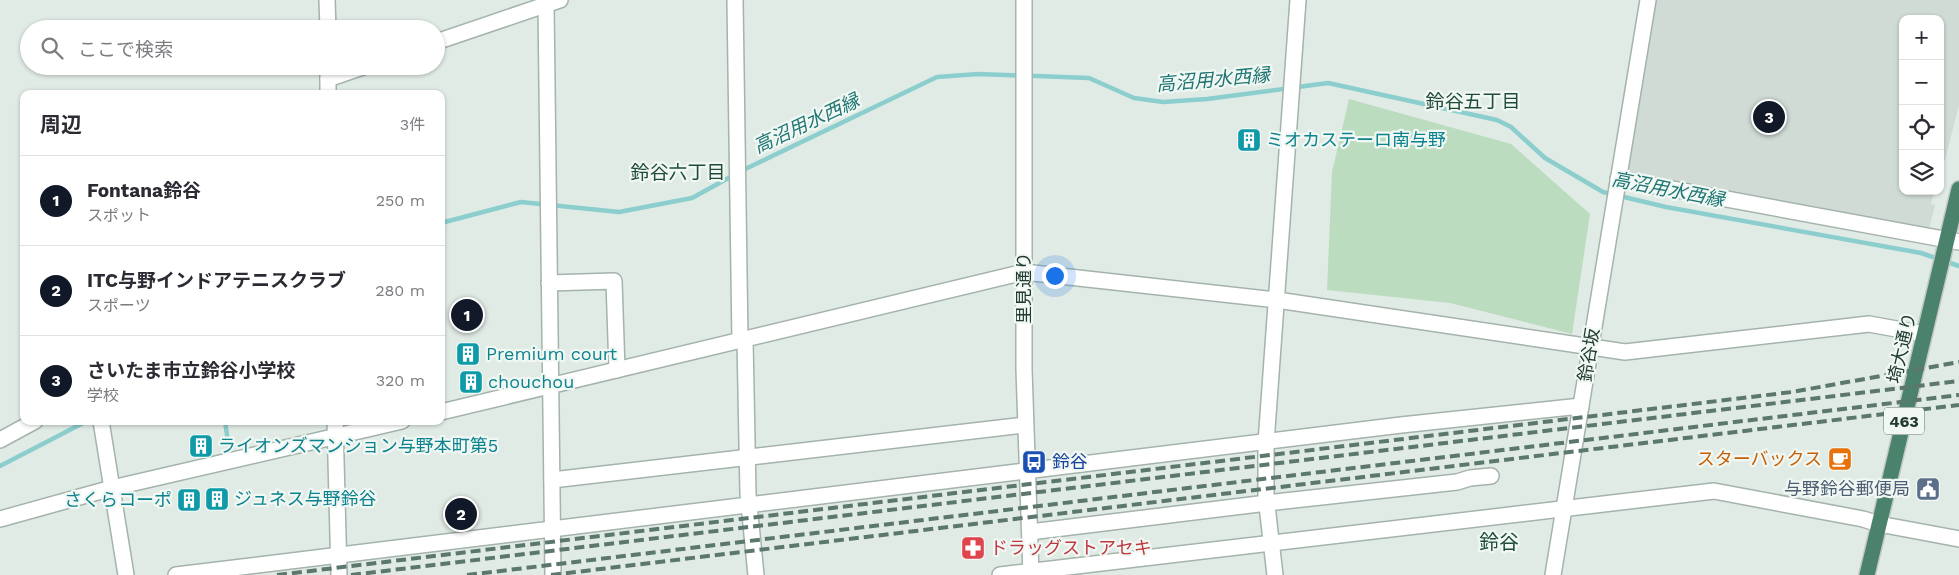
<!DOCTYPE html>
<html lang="ja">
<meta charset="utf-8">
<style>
:root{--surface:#fff;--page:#f2f2f3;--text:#2b2b33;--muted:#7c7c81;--line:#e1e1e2;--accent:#111827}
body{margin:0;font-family:"Work Sans","Noto Sans JP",sans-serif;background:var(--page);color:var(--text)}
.controls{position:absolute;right:15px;top:15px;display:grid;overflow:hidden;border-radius:10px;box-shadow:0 1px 4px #0004}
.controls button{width:45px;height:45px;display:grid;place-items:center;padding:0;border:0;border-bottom:1px solid var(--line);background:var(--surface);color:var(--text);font:25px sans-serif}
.you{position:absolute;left:1054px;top:275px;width:18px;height:18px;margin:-12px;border:4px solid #fff;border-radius:50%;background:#1a73e8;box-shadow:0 0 0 8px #1a73e833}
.badge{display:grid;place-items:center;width:32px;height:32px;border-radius:50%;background:var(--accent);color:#fff;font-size:16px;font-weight:700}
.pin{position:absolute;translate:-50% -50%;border:2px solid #fff;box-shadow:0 1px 5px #0006}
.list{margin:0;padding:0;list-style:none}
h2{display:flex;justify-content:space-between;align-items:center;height:65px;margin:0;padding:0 20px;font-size:21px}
h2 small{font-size:16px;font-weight:400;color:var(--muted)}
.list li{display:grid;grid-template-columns:32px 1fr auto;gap:15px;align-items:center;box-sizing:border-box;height:90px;padding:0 20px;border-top:1px solid var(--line)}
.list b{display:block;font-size:19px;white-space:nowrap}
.list p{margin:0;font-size:16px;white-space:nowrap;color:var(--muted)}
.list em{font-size:16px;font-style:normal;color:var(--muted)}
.icon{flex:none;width:28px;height:28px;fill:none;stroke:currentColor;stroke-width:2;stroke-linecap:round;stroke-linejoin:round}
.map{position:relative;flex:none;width:1959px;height:575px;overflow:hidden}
.search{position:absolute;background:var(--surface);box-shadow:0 1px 4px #0004;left:20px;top:20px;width:425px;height:55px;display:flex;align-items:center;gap:12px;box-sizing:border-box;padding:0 18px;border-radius:28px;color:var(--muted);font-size:19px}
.panel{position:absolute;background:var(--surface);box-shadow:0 1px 4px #0004;left:20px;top:90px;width:425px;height:335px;border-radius:10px}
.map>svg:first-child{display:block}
</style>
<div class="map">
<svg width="1959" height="575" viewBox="0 0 1959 575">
<rect width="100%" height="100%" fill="#e1ebe5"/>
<polygon fill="#cfdbd4" points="1654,0 1959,0 1959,105 1945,160 1941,160 1940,164 1940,19 1903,19 1903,191 1934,191 1931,204 1935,205 1929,229 1631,175 1627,169"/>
<polygon fill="#bbdcbe" points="1349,99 1511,144 1590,214 1572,334 1450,303 1327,290 1332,172"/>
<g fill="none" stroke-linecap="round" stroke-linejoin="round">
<g stroke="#8bcecd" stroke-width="4.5">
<polyline points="741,171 937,77 978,74 1089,78 1134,98 1163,102 1207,99 1328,83 1497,120 1511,127 1545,158 1603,192 1666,207 1921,253 1959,266"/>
<polyline points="441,223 521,202 619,212 692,198 734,175"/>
<polyline points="225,421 230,456"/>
<polyline points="0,466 87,421"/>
</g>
<defs>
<g id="minor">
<polyline points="327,0 328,29"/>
<polyline points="735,0 740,341"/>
<polyline points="546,5 553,575"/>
<polyline points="436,42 560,0"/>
<polyline points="328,66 328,94"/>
<polyline points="328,79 366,66"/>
<polyline points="1618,179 1959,242"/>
<polyline points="549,283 614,281 617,370"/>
<polyline points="745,339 748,494 756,575"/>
<polyline points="441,412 1024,272 1277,300 1625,352 1869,324 1924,334"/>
<polyline points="101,421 126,575"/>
<polyline points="335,421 339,575"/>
<polyline points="0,440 35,421"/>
<polyline points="552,480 1025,425"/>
<polyline points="0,519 112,488 402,421"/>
<polyline points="1879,524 1959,539"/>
<polyline points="1030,532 1267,503 1457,482 1470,478 1491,476"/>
<polyline points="176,575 1401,425 1581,406"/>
<polyline points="1275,575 1266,497 1266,443 1298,0"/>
<polyline points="1553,575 1648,0"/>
</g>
<g id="tertiary">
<polyline points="1024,0 1024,369 1031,575"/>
<polyline points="1000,575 1714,491 1863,519 1879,524"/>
</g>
<polyline id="trunk" points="1867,575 1959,189"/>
</defs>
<use href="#minor" stroke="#a4b3ab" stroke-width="18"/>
<use href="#tertiary" stroke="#a4b3ab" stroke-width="18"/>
<use href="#trunk" stroke="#c1c8c5" stroke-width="18"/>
<use href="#minor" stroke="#fff" stroke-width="15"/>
<use href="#tertiary" stroke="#fff" stroke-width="15"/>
<use href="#trunk" stroke="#4b826c" stroke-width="15"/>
<g stroke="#5c776b" stroke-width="4" stroke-dasharray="10 5" stroke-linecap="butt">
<polyline points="277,575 1792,392 1959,362"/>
<polyline points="351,575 1959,381"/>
<polyline points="467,575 1959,395"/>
<polyline points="551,575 1959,405"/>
</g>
</g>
<defs>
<symbol id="building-square" viewBox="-11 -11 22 22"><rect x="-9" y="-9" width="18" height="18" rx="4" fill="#0f9aa8" stroke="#f1f8f3"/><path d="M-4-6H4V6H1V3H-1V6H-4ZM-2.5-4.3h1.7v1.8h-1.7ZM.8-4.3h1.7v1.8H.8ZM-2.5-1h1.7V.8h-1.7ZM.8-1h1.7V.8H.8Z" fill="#fff"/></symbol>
<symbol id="cafe-square" viewBox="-11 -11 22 22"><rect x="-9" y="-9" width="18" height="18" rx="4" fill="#e8710a" stroke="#f1f8f3"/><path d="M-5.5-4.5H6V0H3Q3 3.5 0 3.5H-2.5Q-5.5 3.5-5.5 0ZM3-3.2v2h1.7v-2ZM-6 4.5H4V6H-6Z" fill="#fff"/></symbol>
<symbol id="bus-square" viewBox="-11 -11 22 22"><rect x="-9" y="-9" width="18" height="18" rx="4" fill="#1a4fb4" stroke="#f1f8f3"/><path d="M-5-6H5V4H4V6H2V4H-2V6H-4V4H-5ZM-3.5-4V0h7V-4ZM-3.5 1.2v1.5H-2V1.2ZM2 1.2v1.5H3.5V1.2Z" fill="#fff"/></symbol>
<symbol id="civic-square" viewBox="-11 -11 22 22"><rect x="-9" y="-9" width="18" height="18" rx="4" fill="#5c6f8a" stroke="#f1f8f3"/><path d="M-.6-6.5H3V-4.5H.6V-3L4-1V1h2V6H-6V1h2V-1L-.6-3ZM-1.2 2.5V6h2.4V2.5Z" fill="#fff"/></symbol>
<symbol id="pharmacy-square" viewBox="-11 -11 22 22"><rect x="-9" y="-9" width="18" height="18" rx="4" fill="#e0444e" stroke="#f1f8f3"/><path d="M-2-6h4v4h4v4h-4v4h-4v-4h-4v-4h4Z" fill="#fff"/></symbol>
</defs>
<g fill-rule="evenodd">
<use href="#building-square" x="1235" y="126" width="28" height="28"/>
<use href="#building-square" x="454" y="340" width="28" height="28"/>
<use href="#building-square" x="457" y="368" width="28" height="28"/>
<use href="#building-square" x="187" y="432" width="28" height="28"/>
<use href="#cafe-square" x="1826" y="445" width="28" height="28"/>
<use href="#bus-square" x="1020" y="448" width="28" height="28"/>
<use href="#civic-square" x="1914" y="475" width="28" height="28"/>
<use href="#building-square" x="203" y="485" width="28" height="28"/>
<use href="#building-square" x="175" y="486" width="28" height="28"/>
<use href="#pharmacy-square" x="959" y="534" width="28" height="28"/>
</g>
<g text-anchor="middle" stroke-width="4.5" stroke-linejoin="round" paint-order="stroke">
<rect fill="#f1f8f3" stroke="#60746a" stroke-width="1" x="1884" y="407.5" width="40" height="27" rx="4"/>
<g font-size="16" font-weight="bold" fill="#223b30">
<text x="1904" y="427">463</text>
</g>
<g font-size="18" fill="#0d838f" stroke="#f1f8f3" text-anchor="start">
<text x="1266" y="146">ミオカステーロ南与野</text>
<text x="486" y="360">Premium court</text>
<text x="488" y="388">chouchou</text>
<text x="218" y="452">ライオンズマンション与野本町第5</text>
<text x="234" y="505">ジュネス与野鈴谷</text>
<text x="172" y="506" text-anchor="end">さくらコーポ</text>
</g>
<g font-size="18" fill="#223b30" stroke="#f1f8f3">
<text transform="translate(1024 288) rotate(-90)" y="6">里見通り</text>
<text transform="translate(1902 348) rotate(-77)" y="6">埼大通り</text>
<text transform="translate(1589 355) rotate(-81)" y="6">鈴谷坂</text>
</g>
<g font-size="18" fill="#c56008" stroke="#f1f8f3" text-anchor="end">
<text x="1822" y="465">スターバックス</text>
</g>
<g font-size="18" fill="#164399" stroke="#f1f8f3" text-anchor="start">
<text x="1052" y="468">鈴谷</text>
</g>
<g font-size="18" fill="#4e5e75" stroke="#f1f8f3" text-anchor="end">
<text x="1910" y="495">与野鈴谷郵便局</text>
</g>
<g font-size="18" fill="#be3a42" stroke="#f1f8f3" text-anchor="start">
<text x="990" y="554">ドラッグストアセキ</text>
</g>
<g font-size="19" font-style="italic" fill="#1f7574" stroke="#f1f8f3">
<text transform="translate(1213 79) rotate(-5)" y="7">高沼用水西縁</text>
<text transform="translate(806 123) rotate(-25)" y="7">高沼用水西縁</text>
<text transform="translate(1668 189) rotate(11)" y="7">高沼用水西縁</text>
</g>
<g font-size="19" fill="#1f4c39" stroke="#f1f8f3">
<text x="1473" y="108">鈴谷五丁目</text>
<text x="678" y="179">鈴谷六丁目</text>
</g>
<g font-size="20" fill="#1f4c39" stroke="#f1f8f3">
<text x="1499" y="549">鈴谷</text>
</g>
</g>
</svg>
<div class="controls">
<button>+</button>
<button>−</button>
<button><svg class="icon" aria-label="locate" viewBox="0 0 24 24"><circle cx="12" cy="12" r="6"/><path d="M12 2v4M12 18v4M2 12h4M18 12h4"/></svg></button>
<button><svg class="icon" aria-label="layers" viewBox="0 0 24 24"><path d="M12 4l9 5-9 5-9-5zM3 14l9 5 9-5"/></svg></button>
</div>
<div class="you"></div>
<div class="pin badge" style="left:467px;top:315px">1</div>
<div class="pin badge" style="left:461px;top:514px">2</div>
<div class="pin badge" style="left:1769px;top:117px">3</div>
<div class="search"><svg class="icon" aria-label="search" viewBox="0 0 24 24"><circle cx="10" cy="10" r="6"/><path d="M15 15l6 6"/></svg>ここで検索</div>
<section class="panel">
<h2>周辺<small>3件</small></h2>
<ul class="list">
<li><span class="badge">1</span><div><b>Fontana鈴谷</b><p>スポット</p></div><em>250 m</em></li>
<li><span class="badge">2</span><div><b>ITC与野インドアテニスクラブ</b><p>スポーツ</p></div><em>280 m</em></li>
<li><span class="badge">3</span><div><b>さいたま市立鈴谷小学校</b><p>学校</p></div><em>320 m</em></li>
</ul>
</section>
</div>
